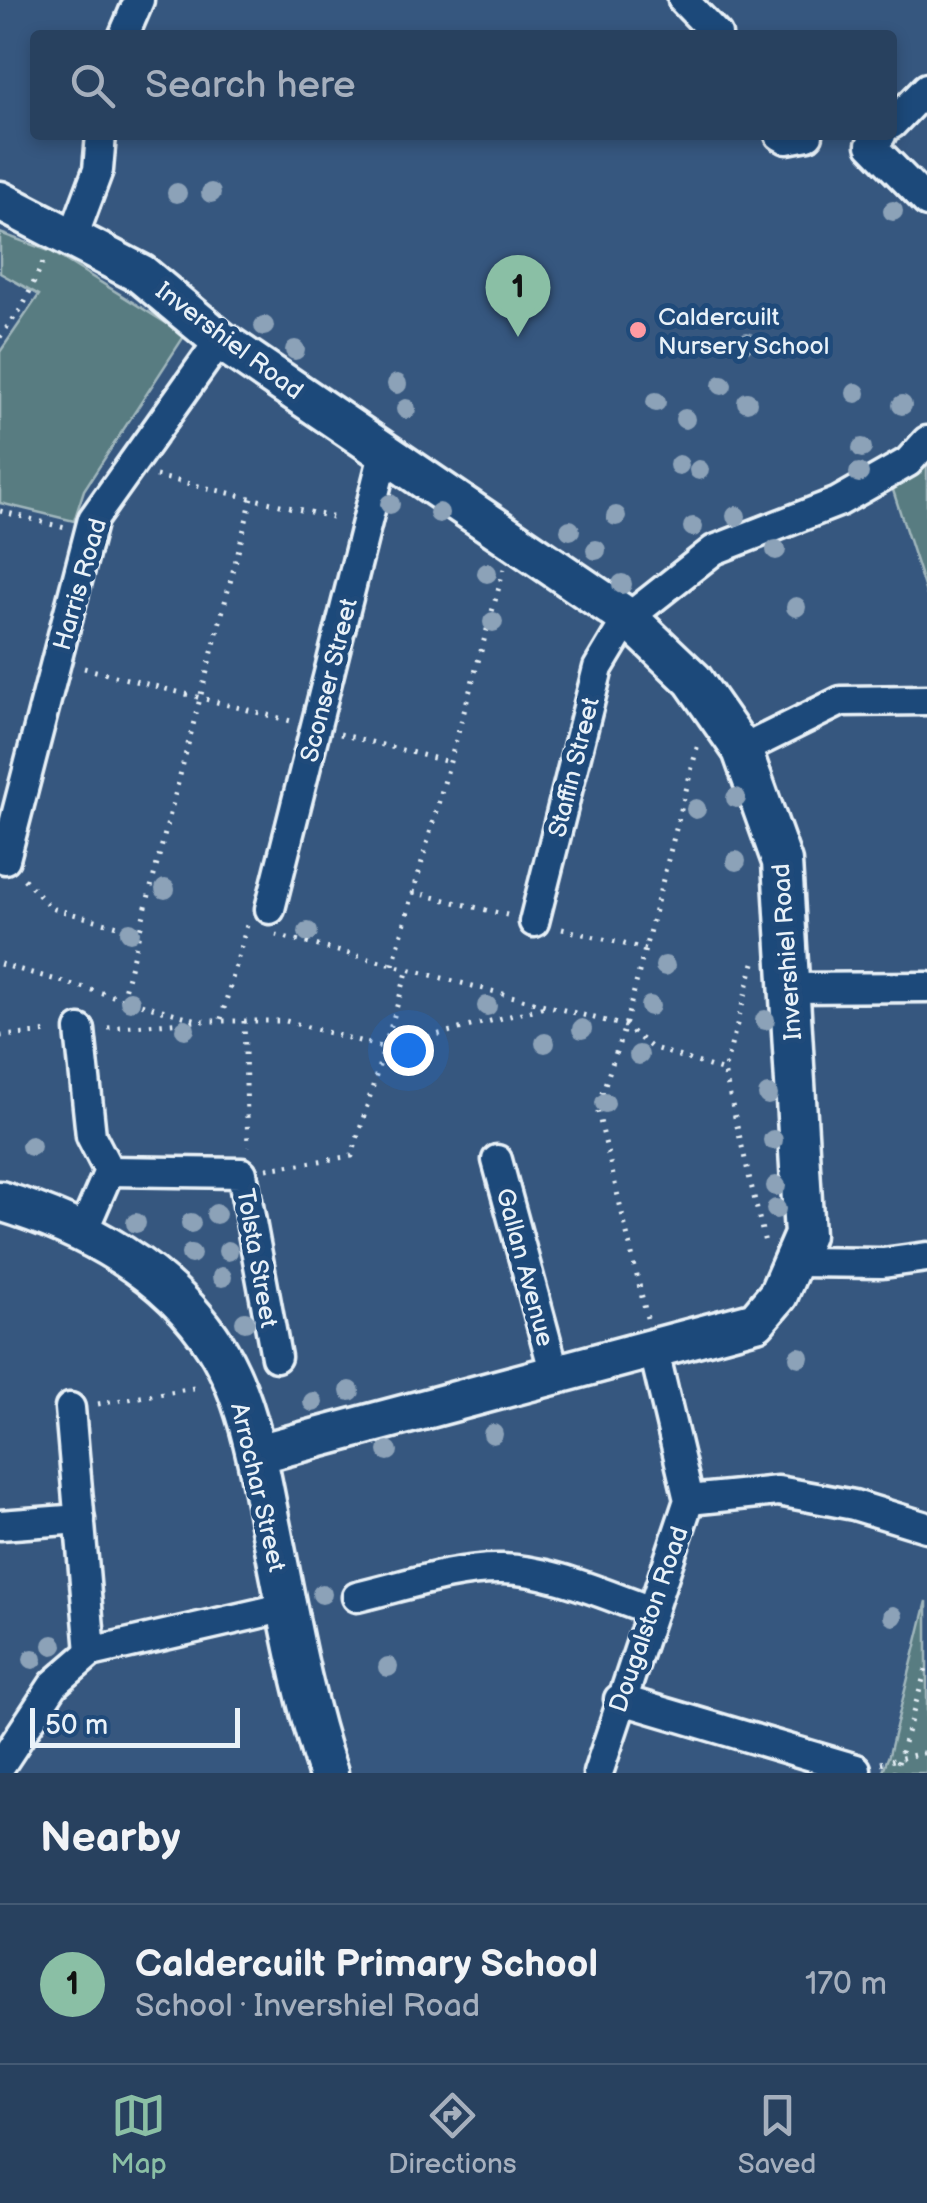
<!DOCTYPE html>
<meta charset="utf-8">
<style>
:root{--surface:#28415f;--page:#304865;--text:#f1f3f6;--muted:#a5afbd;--line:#445a74;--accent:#8abfa5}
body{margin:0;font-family:"Balsamiq Sans",sans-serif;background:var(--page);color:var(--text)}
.scale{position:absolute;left:30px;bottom:25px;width:210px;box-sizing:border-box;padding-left:10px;border:5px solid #e8f1f8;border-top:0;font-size:28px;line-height:35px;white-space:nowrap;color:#e8f1f8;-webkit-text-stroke:8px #1f4a7a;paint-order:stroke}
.you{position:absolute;left:408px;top:1050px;width:35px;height:35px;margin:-25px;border:8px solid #fff;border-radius:50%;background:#1a73e8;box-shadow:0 0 0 15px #1a73e833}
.badge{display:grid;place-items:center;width:65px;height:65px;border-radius:50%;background:var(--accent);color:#111;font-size:32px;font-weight:700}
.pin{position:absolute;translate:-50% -82px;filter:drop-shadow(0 2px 5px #0008)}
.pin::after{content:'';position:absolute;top:52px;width:35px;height:30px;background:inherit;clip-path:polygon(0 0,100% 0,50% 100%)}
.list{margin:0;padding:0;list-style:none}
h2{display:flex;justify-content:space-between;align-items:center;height:130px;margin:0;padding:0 40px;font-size:42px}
h2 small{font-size:32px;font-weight:400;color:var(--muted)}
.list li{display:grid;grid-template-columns:65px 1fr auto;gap:30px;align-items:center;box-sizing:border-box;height:160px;padding:0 40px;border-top:2px solid var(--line)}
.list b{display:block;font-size:38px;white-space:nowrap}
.list p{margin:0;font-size:32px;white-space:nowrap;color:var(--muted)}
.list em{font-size:32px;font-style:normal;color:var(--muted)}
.icon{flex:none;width:55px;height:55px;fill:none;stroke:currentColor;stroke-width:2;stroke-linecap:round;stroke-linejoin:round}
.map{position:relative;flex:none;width:927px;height:1773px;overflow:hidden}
.search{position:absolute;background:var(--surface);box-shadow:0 5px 15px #0003;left:30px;right:30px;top:30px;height:110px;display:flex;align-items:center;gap:25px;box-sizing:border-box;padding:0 35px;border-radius:10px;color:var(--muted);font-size:38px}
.sheet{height:290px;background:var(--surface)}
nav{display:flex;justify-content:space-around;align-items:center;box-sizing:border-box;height:140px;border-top:2px solid var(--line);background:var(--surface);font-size:28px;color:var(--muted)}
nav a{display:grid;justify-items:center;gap:5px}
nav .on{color:var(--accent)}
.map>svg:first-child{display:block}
</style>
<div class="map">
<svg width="927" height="1773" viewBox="0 0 927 1773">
<rect width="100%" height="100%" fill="#36577f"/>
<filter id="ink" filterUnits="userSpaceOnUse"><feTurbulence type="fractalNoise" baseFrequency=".01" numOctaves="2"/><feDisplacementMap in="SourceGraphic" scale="20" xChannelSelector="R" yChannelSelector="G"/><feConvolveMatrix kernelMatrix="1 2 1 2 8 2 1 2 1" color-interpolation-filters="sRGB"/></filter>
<g filter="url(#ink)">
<g fill="#587c81" stroke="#a0b6bc" stroke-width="2.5">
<polygon points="0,233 52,252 185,335 84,490 74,521 0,503 0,352 39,295 0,273"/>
<polygon points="927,452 927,596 892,487"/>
<polygon points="927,1601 927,1773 882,1773 889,1755"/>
</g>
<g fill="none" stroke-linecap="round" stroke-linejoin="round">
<defs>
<g id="street">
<polyline points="683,0 717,35"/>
<polyline points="124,35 139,0"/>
<polyline points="892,124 927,88"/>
<polyline points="780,135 787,139 808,135"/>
<polyline points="881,135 871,145 927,202"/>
<polyline points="73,237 98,170 101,135"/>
<polyline points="742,750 841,701 927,700"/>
<polyline points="5,859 93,519 220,340"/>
<polyline points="270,909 385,450"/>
<polyline points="534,922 598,668 628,618 714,550 838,502 908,462 927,441"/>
<polyline points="790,988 927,987"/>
<polyline points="80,1030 91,1136 109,1171 83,1231"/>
<polyline points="497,1160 555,1374"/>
<polyline points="109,1171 242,1173 276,1357"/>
<polyline points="796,1262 883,1263 927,1257"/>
<polyline points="70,1408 91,1652"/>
<polyline points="689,1500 778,1491 854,1505 926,1527"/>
<polyline points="0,1525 80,1519"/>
<path d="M357 1597C404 1586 455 1568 502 1569 552 1570 605 1595 652 1611"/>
<polyline points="619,1699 856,1769"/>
<polyline points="0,1766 54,1684 91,1652 287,1607"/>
<polyline points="598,1773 689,1500 653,1347"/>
</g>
<g id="secondary">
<polyline points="0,201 141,274 220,340 628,618 693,680 742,750 782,862 804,1235 778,1295 756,1321 257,1454"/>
<path d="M0 1201C84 1226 168 1271 216 1347 249 1400 259 1468 271 1528 288 1611 301 1693 328 1773"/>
</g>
</defs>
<use href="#street" stroke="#e8f1f8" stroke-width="35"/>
<use href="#secondary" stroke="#e8f1f8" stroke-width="45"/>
<g stroke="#e8f1f8" stroke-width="5" stroke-dasharray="2.5 8" stroke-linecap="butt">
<polyline points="0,337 23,306 44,260"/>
<polyline points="156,476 340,519"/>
<polyline points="0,511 65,528"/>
<polyline points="84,668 291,721"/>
<polyline points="340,734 449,762"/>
<polyline points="24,879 51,908 140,932"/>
<polyline points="413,892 507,915"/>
<polyline points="562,929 645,949"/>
<polyline points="276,935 408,969"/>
<polyline points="754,963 724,1071 765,1243"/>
<polyline points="0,964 201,1021 286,1021 385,1048 545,1007"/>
<polyline points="393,965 504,569"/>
<polyline points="122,999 252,498"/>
<polyline points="221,1019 247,925"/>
<polyline points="244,1021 248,1147"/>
<polyline points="108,1028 196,1021"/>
<polyline points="0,1036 52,1032"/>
<polyline points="267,1169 352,1156 408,969 625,1026 651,1047 724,1071"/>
<polyline points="647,1318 597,1108 625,1026 698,744"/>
<polyline points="98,1404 200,1387"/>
<polyline points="881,1763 927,1752"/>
<polyline points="895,1773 927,1666"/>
</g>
<use href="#street" stroke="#1f4a7a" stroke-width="28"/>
<use href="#secondary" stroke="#1f4a7a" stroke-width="38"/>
</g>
<g fill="#8ca2b8">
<circle cx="177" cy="193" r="10"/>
<circle cx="211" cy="193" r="10"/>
<circle cx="893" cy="211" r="10"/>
<circle cx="264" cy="326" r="10"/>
<circle cx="747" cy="342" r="10"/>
<circle cx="295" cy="350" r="10"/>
<circle cx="397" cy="384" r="10"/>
<circle cx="722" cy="385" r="10"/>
<circle cx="856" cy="393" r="10"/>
<circle cx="656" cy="402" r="10"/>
<circle cx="747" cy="402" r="10"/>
<circle cx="902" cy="405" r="10"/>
<circle cx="406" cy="409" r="10"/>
<circle cx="685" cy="419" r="10"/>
<circle cx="862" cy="448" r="10"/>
<circle cx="679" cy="465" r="10"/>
<circle cx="699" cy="470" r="10"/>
<circle cx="859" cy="473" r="10"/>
<circle cx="390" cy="504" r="10"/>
<circle cx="439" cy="513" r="10"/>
<circle cx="616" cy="516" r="10"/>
<circle cx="736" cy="516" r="10"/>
<circle cx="693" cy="527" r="10"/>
<circle cx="570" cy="530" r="10"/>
<circle cx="596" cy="550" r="10"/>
<circle cx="776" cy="550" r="10"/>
<circle cx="487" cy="573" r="10"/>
<circle cx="622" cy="584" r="10"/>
<circle cx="796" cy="607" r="10"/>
<circle cx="493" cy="622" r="10"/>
<circle cx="736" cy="798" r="10"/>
<circle cx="696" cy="809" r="10"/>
<circle cx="736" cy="861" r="10"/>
<circle cx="165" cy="889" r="10"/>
<circle cx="130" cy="932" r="10"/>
<circle cx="308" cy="932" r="10"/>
<circle cx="665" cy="966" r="10"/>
<circle cx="130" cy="1001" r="10"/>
<circle cx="487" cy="1006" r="10"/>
<circle cx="650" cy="1006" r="10"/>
<circle cx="765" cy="1020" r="10"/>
<circle cx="185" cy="1029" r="10"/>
<circle cx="582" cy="1029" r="10"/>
<circle cx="545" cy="1043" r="10"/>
<circle cx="639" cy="1055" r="10"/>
<circle cx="768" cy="1095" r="10"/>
<circle cx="605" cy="1103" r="10"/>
<circle cx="773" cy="1140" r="10"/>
<circle cx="31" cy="1146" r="10"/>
<circle cx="776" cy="1186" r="10"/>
<circle cx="776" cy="1209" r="10"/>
<circle cx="216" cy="1214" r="10"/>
<circle cx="136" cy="1223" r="10"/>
<circle cx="191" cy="1223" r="10"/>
<circle cx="228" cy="1251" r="10"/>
<circle cx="191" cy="1254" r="10"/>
<circle cx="222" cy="1277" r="10"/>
<circle cx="245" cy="1322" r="10"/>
<circle cx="799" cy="1357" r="10"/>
<circle cx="350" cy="1391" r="10"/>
<circle cx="313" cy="1402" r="10"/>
<circle cx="493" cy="1434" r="10"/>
<circle cx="388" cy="1451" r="10"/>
<circle cx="322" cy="1594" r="10"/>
<circle cx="893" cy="1616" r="10"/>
<circle cx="53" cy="1645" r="10"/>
<circle cx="33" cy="1659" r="10"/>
<circle cx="388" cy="1667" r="10"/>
</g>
</g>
<circle fill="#ff9aa2" stroke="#1f4a7a" stroke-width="4" cx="638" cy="330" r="10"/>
<g text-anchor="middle" stroke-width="10" stroke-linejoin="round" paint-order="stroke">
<g font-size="25" fill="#e8f1f8" stroke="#1f4a7a" text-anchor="start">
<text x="658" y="325">Caldercuilt<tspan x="658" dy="29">Nursery School</tspan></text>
</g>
<g font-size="25" fill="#e8f1f8" stroke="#1f4a7a">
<text transform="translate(230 340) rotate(37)" y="9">Invershiel Road</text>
<text transform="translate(79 584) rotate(-74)" y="9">Harris Road</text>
<text transform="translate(328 680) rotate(-76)" y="9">Sconser Street</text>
<text transform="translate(573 767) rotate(-76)" y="9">Staffin Street</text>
<text transform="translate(786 952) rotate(-94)" y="9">Invershiel Road</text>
<text transform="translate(258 1258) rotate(80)" y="9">Tolsta Street</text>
<text transform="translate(526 1267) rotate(75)" y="9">Gallan Avenue</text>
<text transform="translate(259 1487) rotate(77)" y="9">Arrochar Street</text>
<text transform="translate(648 1619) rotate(-71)" y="9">Dougalston Road</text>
</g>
</g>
</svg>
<div class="scale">50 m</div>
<div class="you"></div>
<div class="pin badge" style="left:518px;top:337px">1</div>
<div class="search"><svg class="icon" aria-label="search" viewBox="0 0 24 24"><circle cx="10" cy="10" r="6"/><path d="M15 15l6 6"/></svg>Search here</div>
</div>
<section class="sheet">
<h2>Nearby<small></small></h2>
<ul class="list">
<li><span class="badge">1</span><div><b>Caldercuilt Primary School</b><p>School · Invershiel Road</p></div><em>170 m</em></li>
</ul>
</section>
<nav>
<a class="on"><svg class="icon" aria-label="map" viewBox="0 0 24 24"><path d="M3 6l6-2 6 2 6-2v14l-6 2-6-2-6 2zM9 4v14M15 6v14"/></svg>Map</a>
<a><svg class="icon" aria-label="directions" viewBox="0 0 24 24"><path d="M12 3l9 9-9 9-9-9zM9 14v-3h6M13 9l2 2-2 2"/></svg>Directions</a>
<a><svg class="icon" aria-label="saved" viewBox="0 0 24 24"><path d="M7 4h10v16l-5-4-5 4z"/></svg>Saved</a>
</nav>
